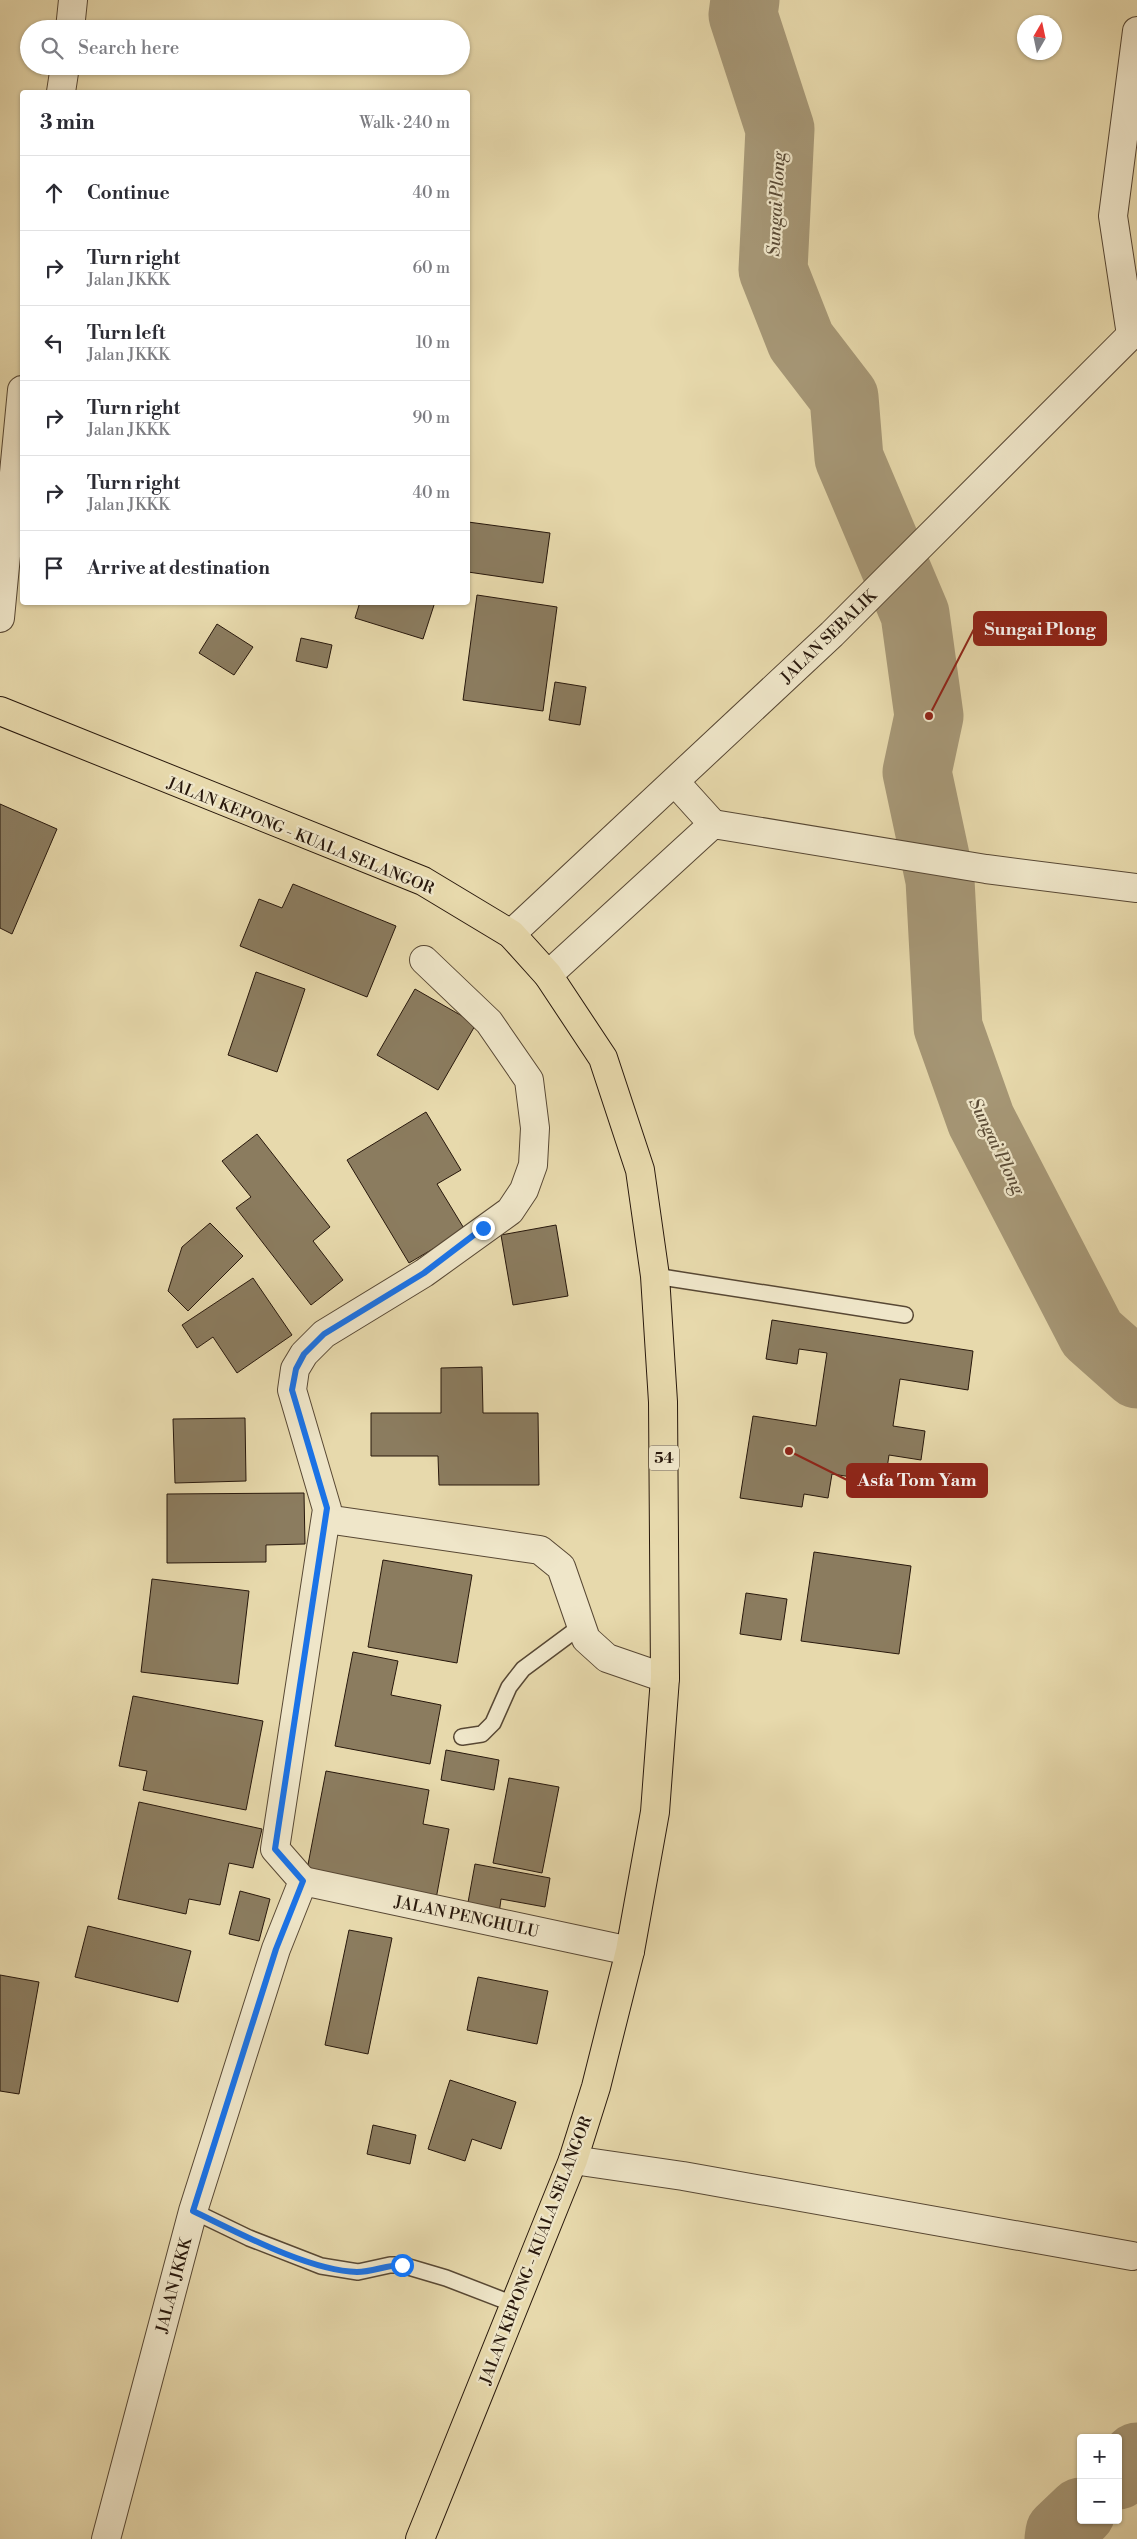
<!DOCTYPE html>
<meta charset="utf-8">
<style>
:root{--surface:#fff;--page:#f2f2f3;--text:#2b2b33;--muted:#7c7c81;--line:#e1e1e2}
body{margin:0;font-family:"Libre Bodoni",serif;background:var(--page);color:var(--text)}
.controls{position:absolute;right:15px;bottom:15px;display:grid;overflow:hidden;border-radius:5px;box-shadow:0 1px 4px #0004}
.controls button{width:45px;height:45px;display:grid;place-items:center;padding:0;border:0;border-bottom:1px solid var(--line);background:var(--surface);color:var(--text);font:25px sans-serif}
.compass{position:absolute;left:1017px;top:15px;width:45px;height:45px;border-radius:50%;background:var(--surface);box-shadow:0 1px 4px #0004;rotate:9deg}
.stop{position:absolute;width:15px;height:15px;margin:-11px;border:4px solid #1a73e8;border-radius:50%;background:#fff}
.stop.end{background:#1a73e8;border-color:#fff;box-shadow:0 1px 5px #0008}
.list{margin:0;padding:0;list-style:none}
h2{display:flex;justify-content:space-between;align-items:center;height:65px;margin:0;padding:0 20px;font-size:21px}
h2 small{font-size:16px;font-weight:400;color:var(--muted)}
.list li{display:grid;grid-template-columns:32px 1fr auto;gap:15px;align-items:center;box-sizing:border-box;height:75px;padding:0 20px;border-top:1px solid var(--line)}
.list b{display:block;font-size:19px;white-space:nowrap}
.list p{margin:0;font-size:16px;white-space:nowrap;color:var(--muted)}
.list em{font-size:16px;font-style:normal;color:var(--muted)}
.icon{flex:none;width:28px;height:28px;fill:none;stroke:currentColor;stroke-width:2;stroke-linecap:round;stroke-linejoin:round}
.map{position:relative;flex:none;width:1137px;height:2539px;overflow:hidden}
.search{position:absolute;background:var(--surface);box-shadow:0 1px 4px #0004;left:20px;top:20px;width:450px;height:55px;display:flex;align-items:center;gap:12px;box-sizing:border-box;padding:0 18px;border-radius:28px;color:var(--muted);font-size:19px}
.panel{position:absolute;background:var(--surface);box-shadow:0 1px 4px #0004;left:20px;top:90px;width:450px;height:515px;border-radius:5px}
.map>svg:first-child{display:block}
</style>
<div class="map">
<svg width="1137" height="2539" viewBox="0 0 1137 2539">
<rect width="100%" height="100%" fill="#e7d9ac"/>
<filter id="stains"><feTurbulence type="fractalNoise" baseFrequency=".004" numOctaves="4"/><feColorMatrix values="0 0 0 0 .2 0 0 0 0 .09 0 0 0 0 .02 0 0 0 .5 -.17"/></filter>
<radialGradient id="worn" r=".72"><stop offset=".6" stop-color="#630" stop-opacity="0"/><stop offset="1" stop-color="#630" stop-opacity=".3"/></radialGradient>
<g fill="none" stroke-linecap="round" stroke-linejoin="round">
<g stroke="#a69776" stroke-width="69">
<polyline points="745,0 743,15 780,129 773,270 801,341 844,397 849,458 915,614 929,716 917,772 940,880 948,1027 981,1120 1092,1334 1137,1374"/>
<polyline points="1118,2475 1137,2457"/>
<polyline points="1059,2539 1060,2532 1081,2512"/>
</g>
</g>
<g fill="#8b7c5f" stroke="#28180c">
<polygon points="468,522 550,533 543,583 468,572"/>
<polygon points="477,595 557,607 543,711 463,700"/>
<polygon points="360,602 435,602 423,639 355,618"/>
<polygon points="217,624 253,647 234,675 199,653"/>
<polygon points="301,638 332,645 327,668 296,661"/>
<polygon points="555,682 586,687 580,725 549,720"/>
<polygon points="0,804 57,829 12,934 0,928"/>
<polygon points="293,884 396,926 367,997 240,946 259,899 282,908"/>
<polygon points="256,972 305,989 277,1072 228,1055"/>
<polygon points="415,989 476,1024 438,1090 377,1055"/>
<polygon points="426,1112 461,1170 437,1184 465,1230 409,1263 347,1160"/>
<polygon points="257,1134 330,1227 313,1241 343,1280 311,1305 236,1208 251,1197 222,1161"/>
<polygon points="210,1223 243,1256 188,1311 168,1291 182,1247"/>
<polygon points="556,1225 568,1296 513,1305 501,1235"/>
<polygon points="253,1278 292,1335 237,1373 213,1337 197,1348 182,1325"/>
<polygon points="772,1320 973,1351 968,1390 900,1379 893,1426 925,1431 921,1460 889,1455 885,1482 832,1474 828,1498 804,1494 802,1507 740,1498 753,1416 816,1426 827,1353 799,1349 797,1364 766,1359"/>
<polygon points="482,1367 483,1413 538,1413 539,1485 439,1485 438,1456 371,1456 371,1413 441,1413 441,1368"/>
<polygon points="245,1418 246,1481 175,1483 173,1419"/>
<polygon points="304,1493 305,1544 266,1545 266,1562 167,1563 167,1494"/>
<polygon points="814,1552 911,1566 899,1654 801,1641"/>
<polygon points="383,1560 472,1575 457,1663 368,1647"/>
<polygon points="152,1579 249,1591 238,1684 141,1672"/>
<polygon points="746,1593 787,1599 781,1640 740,1634"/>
<polygon points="353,1652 398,1661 391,1695 441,1705 430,1764 335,1746"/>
<polygon points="133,1696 263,1721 246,1810 143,1790 147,1771 119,1766"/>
<polygon points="446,1750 499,1760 494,1790 441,1780"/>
<polygon points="326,1771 429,1790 423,1824 449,1829 436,1899 306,1875"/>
<polygon points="509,1778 559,1787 542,1873 493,1863"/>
<polygon points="139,1802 262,1829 253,1868 229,1863 220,1905 189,1899 186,1914 118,1899"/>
<polygon points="475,1864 550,1878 545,1907 501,1899 499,1914 467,1908"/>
<polygon points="240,1891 270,1899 259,1941 229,1934"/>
<polygon points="88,1926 191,1951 178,2002 75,1977"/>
<polygon points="349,1930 392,1938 368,2054 325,2045"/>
<polygon points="0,1975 39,1982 19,2094 0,2091"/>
<polygon points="478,1977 548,1991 537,2044 467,2030"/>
<polygon points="450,2080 516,2102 501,2149 472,2139 465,2161 428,2149"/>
<polygon points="373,2125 416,2135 410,2164 367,2154"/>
</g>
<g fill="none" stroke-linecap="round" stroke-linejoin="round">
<defs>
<g id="service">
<polyline points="655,1276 905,1315"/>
<polyline points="462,1737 482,1734 493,1723 509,1687 523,1669 581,1626"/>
<polyline points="193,2211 249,2238 321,2266 358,2272 390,2265 402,2265 446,2278 516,2305"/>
</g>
<g id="minor">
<polyline points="70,29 73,0"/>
<polyline points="61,92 65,66"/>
<polyline points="1131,335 1113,216 1137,31"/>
<polyline points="0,618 22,390"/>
<polyline points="675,782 713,824"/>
<polyline points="511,934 832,634 1137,329"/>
<polyline points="548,975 713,824 986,869 1137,888"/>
<polyline points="326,1519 540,1550 561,1567 586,1639 607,1658 665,1678"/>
<polyline points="303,1881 630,1951"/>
<polyline points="573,2160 683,2176 1132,2256"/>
<polyline points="106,2539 193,2211 276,1949 303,1881 275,1849 327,1509 292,1390 295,1369 304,1354 324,1334 424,1273 510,1211 524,1190 533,1165 535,1128 529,1080 489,1022 424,960"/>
</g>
<polyline id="trunk" points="0,711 423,881 511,934 548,975 603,1058 640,1170 655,1276 663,1402 665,1678 655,1812 630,1951 596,2087 573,2160 420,2539"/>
</defs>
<use href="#service" stroke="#584834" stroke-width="18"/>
<use href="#minor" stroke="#584834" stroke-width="30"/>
<use href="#trunk" stroke="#28180c" stroke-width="30"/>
<use href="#service" stroke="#efe6c9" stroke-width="15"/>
<use href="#minor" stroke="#efe6c9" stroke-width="28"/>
<use href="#trunk" stroke="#e7d9ac" stroke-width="28"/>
</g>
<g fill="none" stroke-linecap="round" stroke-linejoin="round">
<path stroke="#1a73e8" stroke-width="6" d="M402 2265C386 2265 373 2272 357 2272 309 2271 237 2232 193 2211L276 1949 303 1881 275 1849 327 1508 292 1390 296 1369 304 1354 324 1334 424 1273 483 1228"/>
</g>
<g text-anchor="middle" stroke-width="4.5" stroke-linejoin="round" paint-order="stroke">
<rect fill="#efe6c9" stroke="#645645" stroke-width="1" x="649" y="1445.5" width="30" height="25" rx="4"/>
<g font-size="15" font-weight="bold" fill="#28180c">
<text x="664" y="1463">54</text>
</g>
<g font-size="16" fill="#28180c" stroke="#efe6c9">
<text transform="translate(828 636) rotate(-44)" y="6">JALAN SEBALIK</text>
<text transform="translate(301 835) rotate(22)" y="6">JALAN KEPONG - KUALA SELANGOR</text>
<text transform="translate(467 1916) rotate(12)" y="6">JALAN PENGHULU</text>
<text transform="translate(535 2250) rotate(-69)" y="6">JALAN KEPONG - KUALA SELANGOR</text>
<text transform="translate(173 2285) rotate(-75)" y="6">JALAN JKKK</text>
</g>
<g font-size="18" font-style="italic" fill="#5a4b36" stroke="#efe6c9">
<text transform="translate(776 204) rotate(-87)" y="6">Sungai Plong</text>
<text transform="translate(997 1146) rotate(64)" y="6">Sungai Plong</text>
</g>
</g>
<path fill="none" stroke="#8f2418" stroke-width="2" d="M929 716L974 629M789 1451L847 1480"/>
<g fill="#8f2418" stroke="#efe6c9" stroke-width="2">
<circle cx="929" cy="716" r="5"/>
<circle cx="789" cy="1451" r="5"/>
</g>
<g fill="#8f2418" stroke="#8f2418" stroke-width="2">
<rect x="974" y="612" width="132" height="33" rx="5"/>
<rect x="847" y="1464" width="140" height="33" rx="5"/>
</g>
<g font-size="18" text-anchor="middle" font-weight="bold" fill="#fff">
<text x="1040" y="635">Sungai Plong</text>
<text x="917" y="1486">Asfa Tom Yam</text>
</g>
<rect width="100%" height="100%" filter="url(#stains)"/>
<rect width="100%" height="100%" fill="url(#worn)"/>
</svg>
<div class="controls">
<button>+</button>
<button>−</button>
</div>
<svg class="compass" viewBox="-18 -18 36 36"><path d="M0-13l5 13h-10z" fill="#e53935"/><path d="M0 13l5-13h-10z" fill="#7c7c81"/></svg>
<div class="stop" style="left:402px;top:2265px"></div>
<div class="stop end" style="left:483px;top:1228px"></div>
<div class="search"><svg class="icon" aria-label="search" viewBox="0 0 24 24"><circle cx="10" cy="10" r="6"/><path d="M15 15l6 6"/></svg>Search here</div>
<section class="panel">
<h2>3 min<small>Walk · 240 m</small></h2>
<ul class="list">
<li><svg class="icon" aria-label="ahead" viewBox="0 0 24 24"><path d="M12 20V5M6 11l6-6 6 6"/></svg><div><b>Continue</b></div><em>40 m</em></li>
<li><svg class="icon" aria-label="right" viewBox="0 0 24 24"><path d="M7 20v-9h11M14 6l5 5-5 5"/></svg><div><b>Turn right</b><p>Jalan JKKK</p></div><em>60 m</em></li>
<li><svg class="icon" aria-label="left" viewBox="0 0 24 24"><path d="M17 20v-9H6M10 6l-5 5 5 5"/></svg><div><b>Turn left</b><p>Jalan JKKK</p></div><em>10 m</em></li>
<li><svg class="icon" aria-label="right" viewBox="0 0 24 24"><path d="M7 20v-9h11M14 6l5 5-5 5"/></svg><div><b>Turn right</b><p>Jalan JKKK</p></div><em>90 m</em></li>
<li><svg class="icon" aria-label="right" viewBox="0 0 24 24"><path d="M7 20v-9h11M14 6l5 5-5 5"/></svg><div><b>Turn right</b><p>Jalan JKKK</p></div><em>40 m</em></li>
<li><svg class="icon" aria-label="arrive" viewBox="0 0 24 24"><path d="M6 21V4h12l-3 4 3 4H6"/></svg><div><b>Arrive at destination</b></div></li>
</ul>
</section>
</div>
